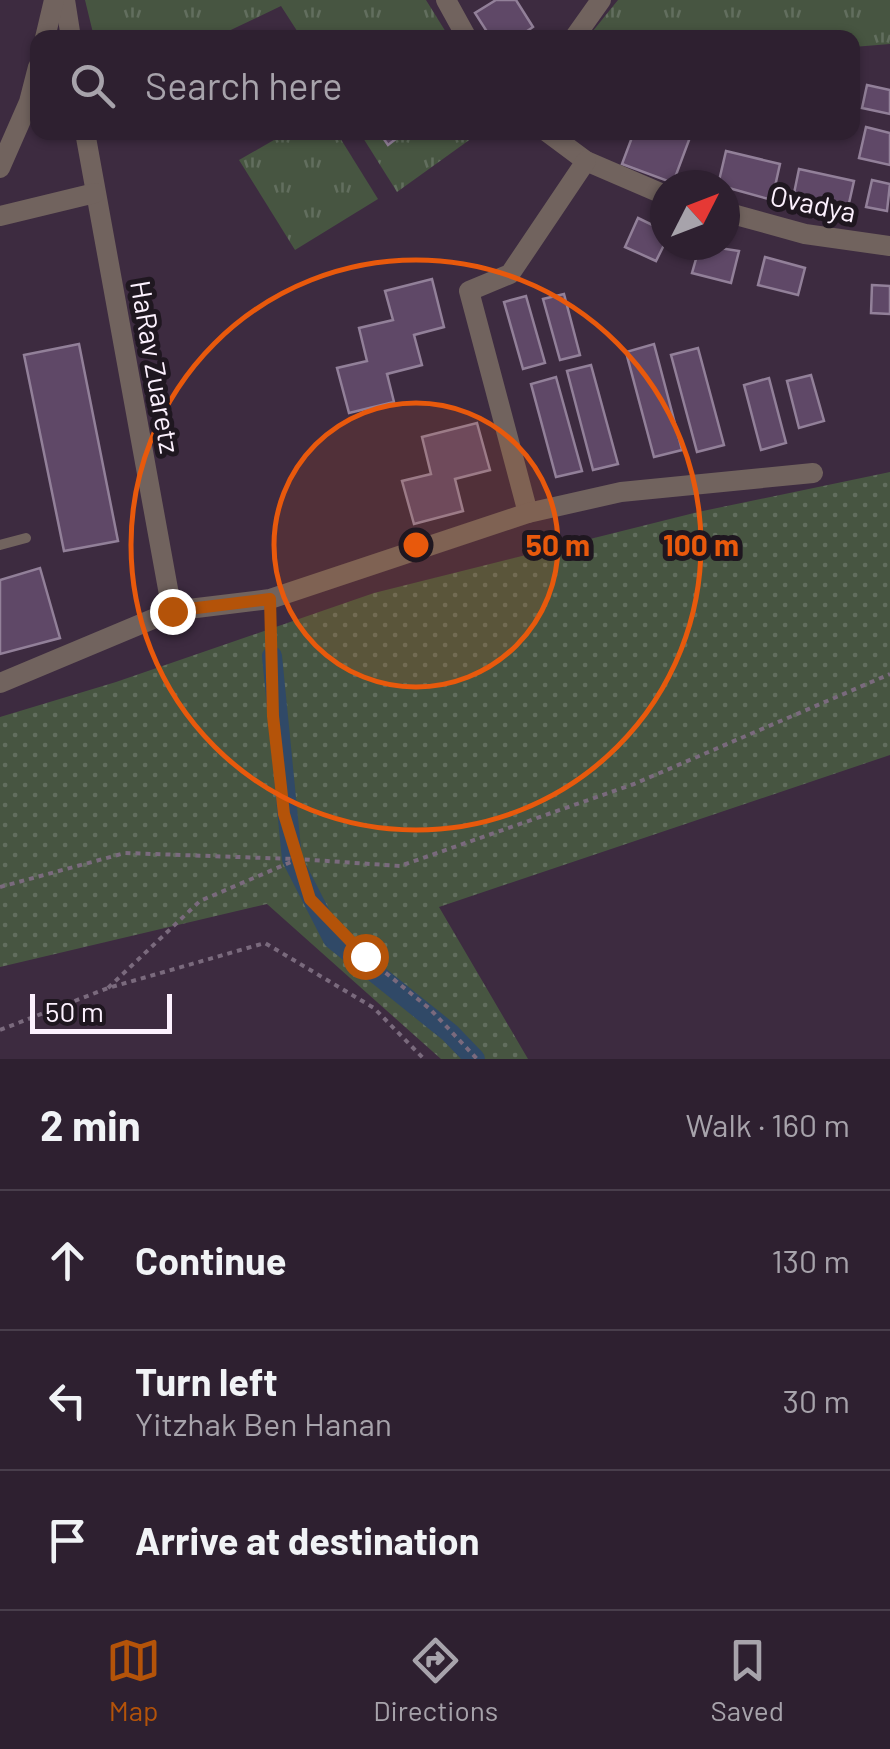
<!DOCTYPE html>
<meta charset="utf-8">
<style>
:root{--surface:#2e2030;--page:#3a2d3c;--text:#f1f3f6;--muted:#a7a3ab;--line:#493e4c;--accent:#b45309}
body{margin:0;font-family:Barlow,sans-serif;background:var(--page);color:var(--text)}
.compass{position:absolute;left:650px;top:170px;width:90px;height:90px;border-radius:50%;background:var(--surface);box-shadow:0 2px 8px #0004;rotate:48deg}
.scale{position:absolute;left:30px;bottom:25px;width:142px;box-sizing:border-box;padding-left:10px;border:5px solid #fcf1fe;border-top:0;font-size:28px;line-height:35px;white-space:nowrap;color:#fcf1fe;-webkit-text-stroke:8px #1f1720;paint-order:stroke}
.stop{position:absolute;width:30px;height:30px;margin:-22px;border:8px solid #b45309;border-radius:50%;background:#fff}
.stop.end{background:#b45309;border-color:#fff;box-shadow:0 2px 10px #0008}
.list{margin:0;padding:0;list-style:none}
h2{display:flex;justify-content:space-between;align-items:center;height:130px;margin:0;padding:0 40px;font-size:42px}
h2 small{font-size:32px;font-weight:400;color:var(--muted)}
.list li{display:grid;grid-template-columns:65px 1fr auto;gap:30px;align-items:center;box-sizing:border-box;height:140px;padding:0 40px;border-top:2px solid var(--line)}
.list b{display:block;font-size:38px;white-space:nowrap}
.list p{margin:0;font-size:32px;white-space:nowrap;color:var(--muted)}
.list em{font-size:32px;font-style:normal;color:var(--muted)}
.icon{flex:none;width:55px;height:55px;fill:none;stroke:currentColor;stroke-width:2;stroke-linecap:round;stroke-linejoin:round}
.map{position:relative;flex:none;width:890px;height:1059px;overflow:hidden}
.search{position:absolute;background:var(--surface);box-shadow:0 2px 8px #0004;left:30px;right:30px;top:30px;height:110px;display:flex;align-items:center;gap:25px;box-sizing:border-box;padding:0 35px;border-radius:20px;color:var(--muted);font-size:38px}
.sheet{height:550px;background:var(--surface)}
nav{display:flex;justify-content:space-around;align-items:center;box-sizing:border-box;height:140px;border-top:2px solid var(--line);background:var(--surface);font-size:28px;color:var(--muted)}
nav a{display:grid;justify-items:center;gap:5px}
nav .on{color:var(--accent)}
.map>svg:first-child{display:block}
</style>
<div class="map">
<svg width="890" height="1059" viewBox="0 0 890 1059">
<defs>
<pattern id="grass-dots" width="8" height="8" patternUnits="userSpaceOnUse" patternTransform="scale(2.5)"><rect width="8" height="8" fill="#475541"/><path d="M2 2h.1M6 6h.1" fill="none" stroke="#626e5e" stroke-width="1.8" stroke-linecap="round"/></pattern>
<pattern id="park-tufts" width="24" height="20" patternUnits="userSpaceOnUse" patternTransform="scale(2.5)"><rect width="24" height="20" fill="#475541"/><path d="M3 7l-1-3M5 7V3M7 7l1-3M15 17l-1-3M17 17v-4M19 17l1-3" fill="none" stroke="#626e5e"/></pattern>
</defs>
<rect width="100%" height="100%" fill="#3d2b40"/>
<polygon fill="url(#grass-dots)" points="890,472 890,755 439,907 528,1059 441,1059 267,904 0,967 0,717 116,682 374,593 698,512"/>
<g fill="url(#park-tufts)">
<polygon points="85,0 426,0 449,37 301,37 281,6 216,37 94,37"/>
<polygon points="618,0 890,0 890,44 853,47 852,38 588,37"/>
<polygon points="286,133 337,133 378,199 295,250 239,160"/>
<polygon points="360,133 479,133 397,192"/>
</g>
<g fill="none" stroke-linecap="round" stroke-linejoin="round">
<polyline stroke="#304967" stroke-width="20" points="272,656 292,859 333,939 450,1033 475,1059"/>
</g>
<g fill="#5f4867" stroke="#928099" stroke-width="2.5">
<polygon points="496,0 516,0 533,27 517,38 491,38 475,13"/>
<polygon points="867,85 890,90 890,114 862,108"/>
<polygon points="866,127 890,133 890,165 859,158"/>
<polygon points="379,132 405,132 388,145"/>
<polygon points="634,132 692,132 673,183 622,164"/>
<polygon points="726,151 780,164 772,200 718,185"/>
<polygon points="799,169 854,181 845,221 791,208"/>
<polygon points="872,180 890,184 887,211 866,207"/>
<polygon points="638,218 665,231 665,243 656,261 625,247"/>
<polygon points="700,245 739,251 731,283 692,273"/>
<polygon points="765,257 805,268 798,295 758,285"/>
<polygon points="432,279 444,327 414,335 422,365 387,374 394,402 349,413 337,368 367,361 359,328 393,320 385,291"/>
<polygon points="872,285 890,286 890,314 871,313"/>
<polygon points="564,294 580,355 560,360 543,299"/>
<polygon points="526,296 545,363 523,369 504,302"/>
<polygon points="79,344 118,541 64,551 24,355"/>
<polygon points="654,344 682,450 654,457 626,352"/>
<polygon points="698,348 724,445 697,452 671,355"/>
<polygon points="591,365 618,464 593,470 567,371"/>
<polygon points="811,375 824,421 799,428 787,381"/>
<polygon points="556,377 582,471 556,477 531,384"/>
<polygon points="769,378 786,443 761,450 744,385"/>
<polygon points="477,423 490,470 455,479 463,511 414,524 402,481 431,474 422,437"/>
<polygon points="40,568 60,638 0,654 0,580"/>
</g>
<g fill="none" stroke-linecap="round" stroke-linejoin="round">
<g stroke="#7a6a7d" stroke-width="4" stroke-dasharray="5 5" stroke-linecap="butt">
<polyline points="270,619 273,716 284,814 311,899 365,956 430,1009 477,1059"/>
<polyline points="0,887 125,853 294,859"/>
<polyline points="108,988 200,901 298,859 400,866 634,784 890,674"/>
<polyline points="0,1030 108,988 265,943 374,1008 424,1059"/>
</g>
<polyline stroke="#71635e" stroke-width="10" points="0,545 26,538"/>
<g stroke="#71635e" stroke-width="20">
<polyline points="65,0 71,38"/>
<polyline points="446,0 467,38"/>
<polyline points="45,38 54,0"/>
<polyline points="574,38 601,0"/>
<polyline points="85,132 172,611"/>
<polyline points="547,132 586,161 665,195"/>
<polyline points="0,168 29,102 38,67"/>
<polyline points="725,212 805,234 890,246"/>
<polyline points="0,216 95,193"/>
<polyline points="528,513 469,291 510,274 586,161"/>
<polyline points="0,683 172,611 270,599 528,513 621,492 813,473"/>
</g>
</g>
<g fill="none" stroke-linecap="round" stroke-linejoin="round">
<polyline stroke="#b45309" stroke-width="12" points="172,611 270,599 273,716 284,814 310,899 365,956"/>
</g>
<circle cx="416" cy="545" r="142" fill="#e8590c" fill-opacity=".12"/>
<g fill="none" stroke="#e8590c" stroke-width="5">
<circle cx="416" cy="545" r="142"/>
<circle cx="416" cy="545" r="285"/>
</g>
<g text-anchor="middle" stroke-width="10" stroke-linejoin="round" paint-order="stroke">
<g font-size="28" fill="#fcf1fe" stroke="#1f1720">
<text transform="translate(813 204) rotate(12)" y="10">Ovadya</text>
<text transform="translate(155 367) rotate(80)" y="10">HaRav Zuaretz</text>
</g>
</g>
<circle cx="416" cy="545" r="15" fill="#e8590c" stroke="#1f1720" stroke-width="5"/>
<g font-size="30" text-anchor="middle" font-weight="bold" fill="#e8590c" stroke="#1f1720" stroke-width="10" stroke-linejoin="round" paint-order="stroke">
<text x="558" y="556">50 m</text>
<text x="701" y="556">100 m</text>
</g>
</svg>
<svg class="compass" viewBox="-18 -18 36 36"><path d="M0-13l5 13h-10z" fill="#e53935"/><path d="M0 13l5-13h-10z" fill="#a7a3ab"/></svg>
<div class="scale">50 m</div>
<div class="stop" style="left:365px;top:956px"></div>
<div class="stop end" style="left:172px;top:611px"></div>
<div class="search"><svg class="icon" aria-label="search" viewBox="0 0 24 24"><circle cx="10" cy="10" r="6"/><path d="M15 15l6 6"/></svg>Search here</div>
</div>
<section class="sheet">
<h2>2 min<small>Walk · 160 m</small></h2>
<ul class="list">
<li><svg class="icon" aria-label="ahead" viewBox="0 0 24 24"><path d="M12 20V5M6 11l6-6 6 6"/></svg><div><b>Continue</b></div><em>130 m</em></li>
<li><svg class="icon" aria-label="left" viewBox="0 0 24 24"><path d="M17 20v-9H6M10 6l-5 5 5 5"/></svg><div><b>Turn left</b><p>Yitzhak Ben Hanan</p></div><em>30 m</em></li>
<li><svg class="icon" aria-label="arrive" viewBox="0 0 24 24"><path d="M6 21V4h12l-3 4 3 4H6"/></svg><div><b>Arrive at destination</b></div></li>
</ul>
</section>
<nav>
<a class="on"><svg class="icon" aria-label="map" viewBox="0 0 24 24"><path d="M3 6l6-2 6 2 6-2v14l-6 2-6-2-6 2zM9 4v14M15 6v14"/></svg>Map</a>
<a><svg class="icon" aria-label="directions" viewBox="0 0 24 24"><path d="M12 3l9 9-9 9-9-9zM9 14v-3h6M13 9l2 2-2 2"/></svg>Directions</a>
<a><svg class="icon" aria-label="saved" viewBox="0 0 24 24"><path d="M7 4h10v16l-5-4-5 4z"/></svg>Saved</a>
</nav>
